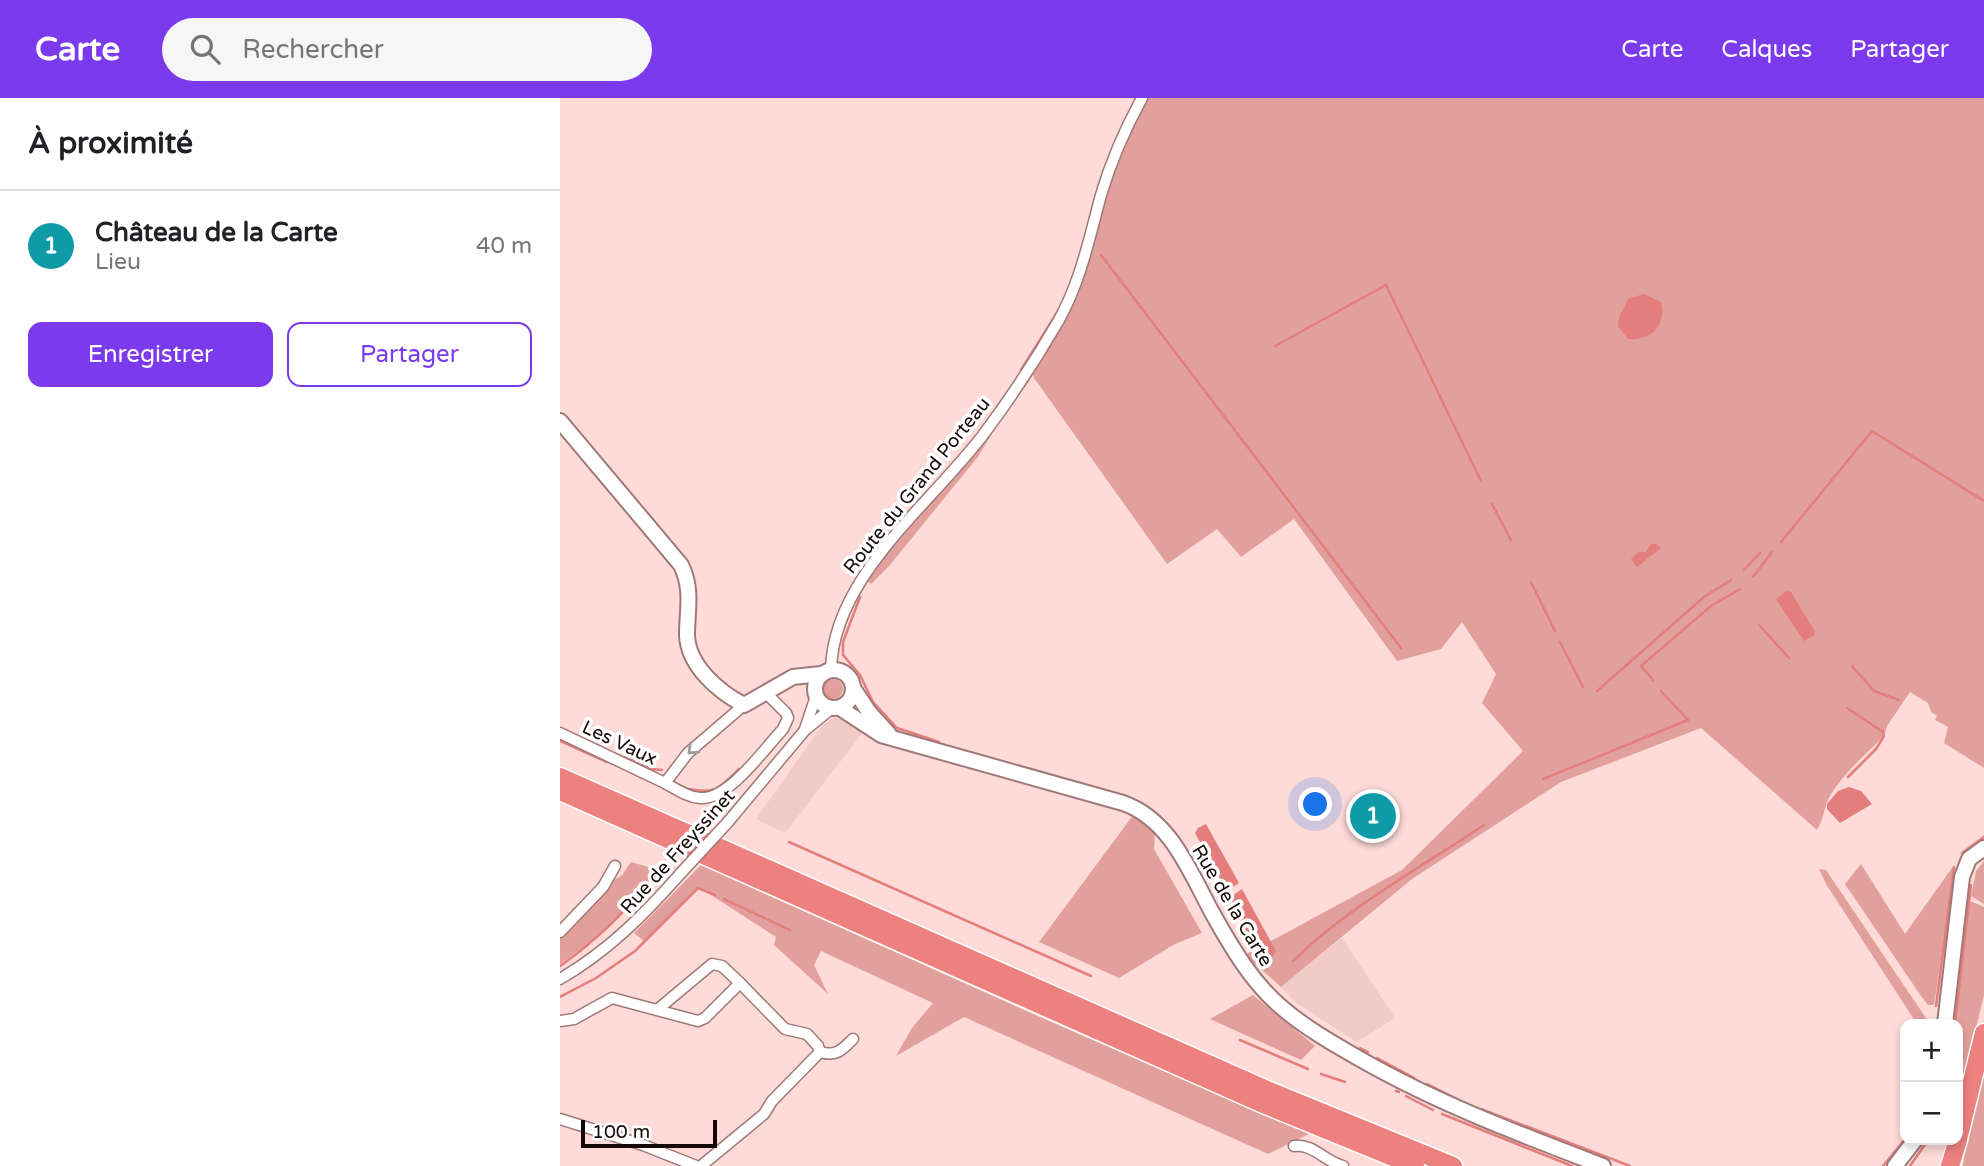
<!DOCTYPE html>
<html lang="fr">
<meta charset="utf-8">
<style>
:root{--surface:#fff;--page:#f6f6f6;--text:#202124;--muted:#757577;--line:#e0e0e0;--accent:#7c3aed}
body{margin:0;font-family:"Varela Round",sans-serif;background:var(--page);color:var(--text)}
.controls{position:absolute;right:21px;bottom:21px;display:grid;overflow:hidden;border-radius:14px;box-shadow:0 4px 10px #0003}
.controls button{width:63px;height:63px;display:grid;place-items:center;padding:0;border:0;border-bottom:2px solid var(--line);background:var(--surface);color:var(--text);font:35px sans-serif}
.scale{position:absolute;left:21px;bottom:18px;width:136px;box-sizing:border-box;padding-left:7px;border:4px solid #150808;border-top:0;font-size:19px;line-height:24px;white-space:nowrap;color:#150808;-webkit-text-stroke:5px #fff;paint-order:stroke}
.you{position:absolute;left:756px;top:707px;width:24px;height:24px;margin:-18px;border:5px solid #fff;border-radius:50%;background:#1a73e8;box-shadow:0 0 0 10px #1a73e833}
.badge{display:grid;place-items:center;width:46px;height:46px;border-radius:50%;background:var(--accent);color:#fff;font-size:23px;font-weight:700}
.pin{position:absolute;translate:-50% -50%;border:4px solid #fff;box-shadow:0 2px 7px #0006}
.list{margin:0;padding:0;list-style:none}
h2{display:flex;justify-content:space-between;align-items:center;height:91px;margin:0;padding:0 28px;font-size:30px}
h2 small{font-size:23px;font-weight:400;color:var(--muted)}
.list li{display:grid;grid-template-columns:46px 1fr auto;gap:21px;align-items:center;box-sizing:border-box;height:112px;padding:0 28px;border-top:2px solid var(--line)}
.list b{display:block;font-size:26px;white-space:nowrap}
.list p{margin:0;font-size:23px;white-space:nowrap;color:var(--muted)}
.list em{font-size:23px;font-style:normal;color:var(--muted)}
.actions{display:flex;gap:14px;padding:21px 28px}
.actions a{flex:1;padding:16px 0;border:2px solid var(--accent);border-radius:14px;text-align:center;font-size:24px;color:var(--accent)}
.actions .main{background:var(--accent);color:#fff}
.icon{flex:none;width:38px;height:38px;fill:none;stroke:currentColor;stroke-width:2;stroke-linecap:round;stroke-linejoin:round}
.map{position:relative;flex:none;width:1424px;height:1068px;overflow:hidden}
header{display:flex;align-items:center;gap:42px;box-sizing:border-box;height:98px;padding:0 35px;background:var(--accent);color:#fff}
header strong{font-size:33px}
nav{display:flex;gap:38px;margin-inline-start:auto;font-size:24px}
.search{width:490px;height:63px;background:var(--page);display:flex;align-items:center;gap:18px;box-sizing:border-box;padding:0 24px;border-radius:38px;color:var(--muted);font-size:26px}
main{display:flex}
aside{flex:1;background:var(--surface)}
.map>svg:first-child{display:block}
</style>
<header>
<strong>Carte</strong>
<div class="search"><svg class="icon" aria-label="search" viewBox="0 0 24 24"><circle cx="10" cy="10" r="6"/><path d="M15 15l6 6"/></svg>Rechercher</div>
<nav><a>Carte</a><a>Calques</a><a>Partager</a></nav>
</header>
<main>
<aside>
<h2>À proximité<small></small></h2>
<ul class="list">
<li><span class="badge" style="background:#0f9aa8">1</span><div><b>Château de la Carte</b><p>Lieu</p></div><em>40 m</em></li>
</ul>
<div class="actions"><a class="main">Enregistrer</a><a>Partager</a></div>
</aside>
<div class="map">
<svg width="1424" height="1068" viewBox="0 0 1424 1068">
<rect width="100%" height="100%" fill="#fedbd9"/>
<g fill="#f2cac8">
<polygon points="279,619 286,620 304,633 225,735 196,721 262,628 271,621"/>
<polygon points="782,840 835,920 797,944 735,904 721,889"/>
</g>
<g fill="#e2a09d">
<path d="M585 0H1424V670L1384 645 1388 629 1375 622 1377 618 1371 614 1368 605 1350 594 1327 628 1324 638C1306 656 1285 674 1271 696 1264 708 1264 721 1257 732L1141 630 1001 684 852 781 721 889 685 857 842 772 963 653 922 605 936 576 902 524 881 551 837 563 734 421 681 459 657 431 607 466 474 280 471 267 499 221 541 97Z"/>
<polygon points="432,336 417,360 330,467 311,486 305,481"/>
<circle cx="273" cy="591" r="10"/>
<polygon points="574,716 595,732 594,751 642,835 615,846 559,880 479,844"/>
<polygon points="1424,763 1424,806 1411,798 1416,773"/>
<polygon points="71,764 106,774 43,835 0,866 0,834 43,789 62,777"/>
<polygon points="1301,766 1345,836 1394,767 1395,769 1374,907 1368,907 1361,898 1285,786"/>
<polygon points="141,767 480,919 749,1036 708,1056 404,919 336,958 352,930 373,905 261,853 254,867 268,896 214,847 216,839 140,790 84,843 74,835"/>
<polygon points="1259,771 1266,772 1370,926 1357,926 1266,786"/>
<polygon points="1410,803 1424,809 1424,897 1398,1005 1398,926 1391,926"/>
<polygon points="693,897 755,948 741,962 650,921"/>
<polygon points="1424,965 1424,1068 1403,1068 1409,1020"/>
</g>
<g fill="#e37e7d">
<path d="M1084 196 1101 204C1107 227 1091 243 1068 241L1058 228 1059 219 1068 201Z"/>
<polygon points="1091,446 1096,446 1101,450 1077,469 1071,461 1078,454 1086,454"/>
<polygon points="1227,492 1231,494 1254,532 1255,537 1244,543 1216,501"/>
<polygon points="1289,689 1301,693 1312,706 1280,725 1267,711 1267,706 1278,693"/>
<polygon points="646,726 679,785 667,793 635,735 638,730"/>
<path d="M682 791 716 853 713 858C692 855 680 820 671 803L672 798Z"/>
</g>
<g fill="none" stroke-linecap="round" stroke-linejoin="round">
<g stroke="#e37e7d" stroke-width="2.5">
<polyline points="541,157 841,550"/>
<polyline points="715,248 826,187 921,383"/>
<polyline points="461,272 500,210"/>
<polyline points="19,357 26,365"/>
<polyline points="932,406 951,442"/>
<polyline points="1221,444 1312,333 1424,403"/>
<polyline points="1184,472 1200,455"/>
<polyline points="1193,479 1212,454"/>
<polyline points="971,484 995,533"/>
<polyline points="300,499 283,544 283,557 300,577 313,604 337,630 379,644"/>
<polyline points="1199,527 1229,560"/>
<polyline points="1000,544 1023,589"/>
<polyline points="1292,568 1314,593 1339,602"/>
<polyline points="1093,582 1081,568 1151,508 1180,491"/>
<polyline points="1037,593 1144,499 1171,482"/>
<polyline points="1287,610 1323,634 1324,638 1316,651 1288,679"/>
<polyline points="0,643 47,664"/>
<polyline points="65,659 91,671 102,672"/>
<polyline points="983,681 1128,622 1101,593"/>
<path d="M129 691C155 697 161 689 179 671"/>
<polyline points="229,744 531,878"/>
<polyline points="1402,755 1424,739"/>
<polyline points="164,801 230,832"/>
<path d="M733 863C788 809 860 770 924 727"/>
<path d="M0 868C39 841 71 808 100 771"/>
<polyline points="0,899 36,880 75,853 138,790 155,797"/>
<polyline points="1376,908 1394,770"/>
<polyline points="1395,926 1411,787"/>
<polyline points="680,942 748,971"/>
<polyline points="800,950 808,954"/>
<polyline points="817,960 854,980"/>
<polyline points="761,976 785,984"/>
<polyline points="867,986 899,1002"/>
<polyline points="836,993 839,994"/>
<polyline points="846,998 873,1012"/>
<polyline points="1415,1007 1424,973"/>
<polyline points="921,1011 1070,1068"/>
<polyline points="882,1016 1012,1068"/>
<polyline points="1323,1068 1345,1041"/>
<polyline points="1350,1068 1368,1042"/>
<polyline points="1399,1068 1403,1054"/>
</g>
<defs>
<g id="street">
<path d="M271 572C273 477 373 405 426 333 452 298 477 260 499 222 521 182 529 141 541 97 551 63 565 31 582 0"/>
<path d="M184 607 128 655 105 685C116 691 127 699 140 700 169 702 204 651 223 631L228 620 226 615 205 594"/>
<polyline points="245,631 256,598"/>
<polyline points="0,635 105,685"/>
<polyline points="168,724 245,632 272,610"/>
<polyline points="0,834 43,789 55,768"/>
<path d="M0 881C48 853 84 817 120 776"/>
<polyline points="0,923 14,921 52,900 138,923 145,920 180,885 162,868 152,866 97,912"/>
<path d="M260 954C276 959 282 952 293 941"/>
<polyline points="0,1021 83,1047 136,1068"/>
<path d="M734 1048C753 1045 765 1064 783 1068"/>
<polyline points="141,1068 204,1016 212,1003 260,954 258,948 247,936 225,931 180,885"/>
</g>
<g id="secondary">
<path d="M0 323 121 467C133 491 127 512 127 537 128 568 159 594 184 607L233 579 261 576"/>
<circle cx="274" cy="591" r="19"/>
<polyline points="293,590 309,614 329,636"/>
<path d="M280 610 321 637 563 705C612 722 631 777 654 818 672 850 692 884 720 908 744 929 772 945 800 961 877 1005 959 1036 1043 1068"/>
<polyline points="1385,926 1402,779 1409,761 1424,750"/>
<polyline points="1335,1068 1355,1042"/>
</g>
<g id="highway">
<polyline points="0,679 707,992 893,1068"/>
<polyline points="0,693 701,1005 855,1068"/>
<polyline points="1398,1041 1424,935"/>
<polyline points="1390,1068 1398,1042"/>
</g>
</defs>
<use href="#street" stroke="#9f7977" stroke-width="13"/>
<use href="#secondary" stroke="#9f7977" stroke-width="18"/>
<use href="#highway" stroke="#fff" stroke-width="21"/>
<use href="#street" stroke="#fff" stroke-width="10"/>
<use href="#secondary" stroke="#fff" stroke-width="14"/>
<use href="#highway" stroke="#ec8180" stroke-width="18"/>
<defs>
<polyline id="street-bridge" points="120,776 168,724"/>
</defs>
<use href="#street-bridge" stroke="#9f7977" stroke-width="13" stroke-linecap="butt"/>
<use href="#street-bridge" stroke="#fff" stroke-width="10"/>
</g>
<defs><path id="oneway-chevron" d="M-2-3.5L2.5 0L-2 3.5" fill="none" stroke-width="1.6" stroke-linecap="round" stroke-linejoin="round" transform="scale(1.75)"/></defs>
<use stroke="#a19c9c" href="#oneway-chevron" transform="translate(132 652) rotate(137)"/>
<g text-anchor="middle" stroke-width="7" stroke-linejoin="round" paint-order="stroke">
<g font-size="19" fill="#150808" stroke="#fff">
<text transform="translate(356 387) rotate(-51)" y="7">Route du Grand Porteau</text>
<text transform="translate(60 644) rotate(25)" y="7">Les Vaux</text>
<text transform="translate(117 753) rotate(-48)" y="7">Rue de Freyssinet</text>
<text transform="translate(673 807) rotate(59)" y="7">Rue de la Carte</text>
</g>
</g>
</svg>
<div class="controls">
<button>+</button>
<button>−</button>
</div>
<div class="scale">100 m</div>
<div class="you"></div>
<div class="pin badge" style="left:813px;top:718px;background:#0f9aa8">1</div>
</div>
</main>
